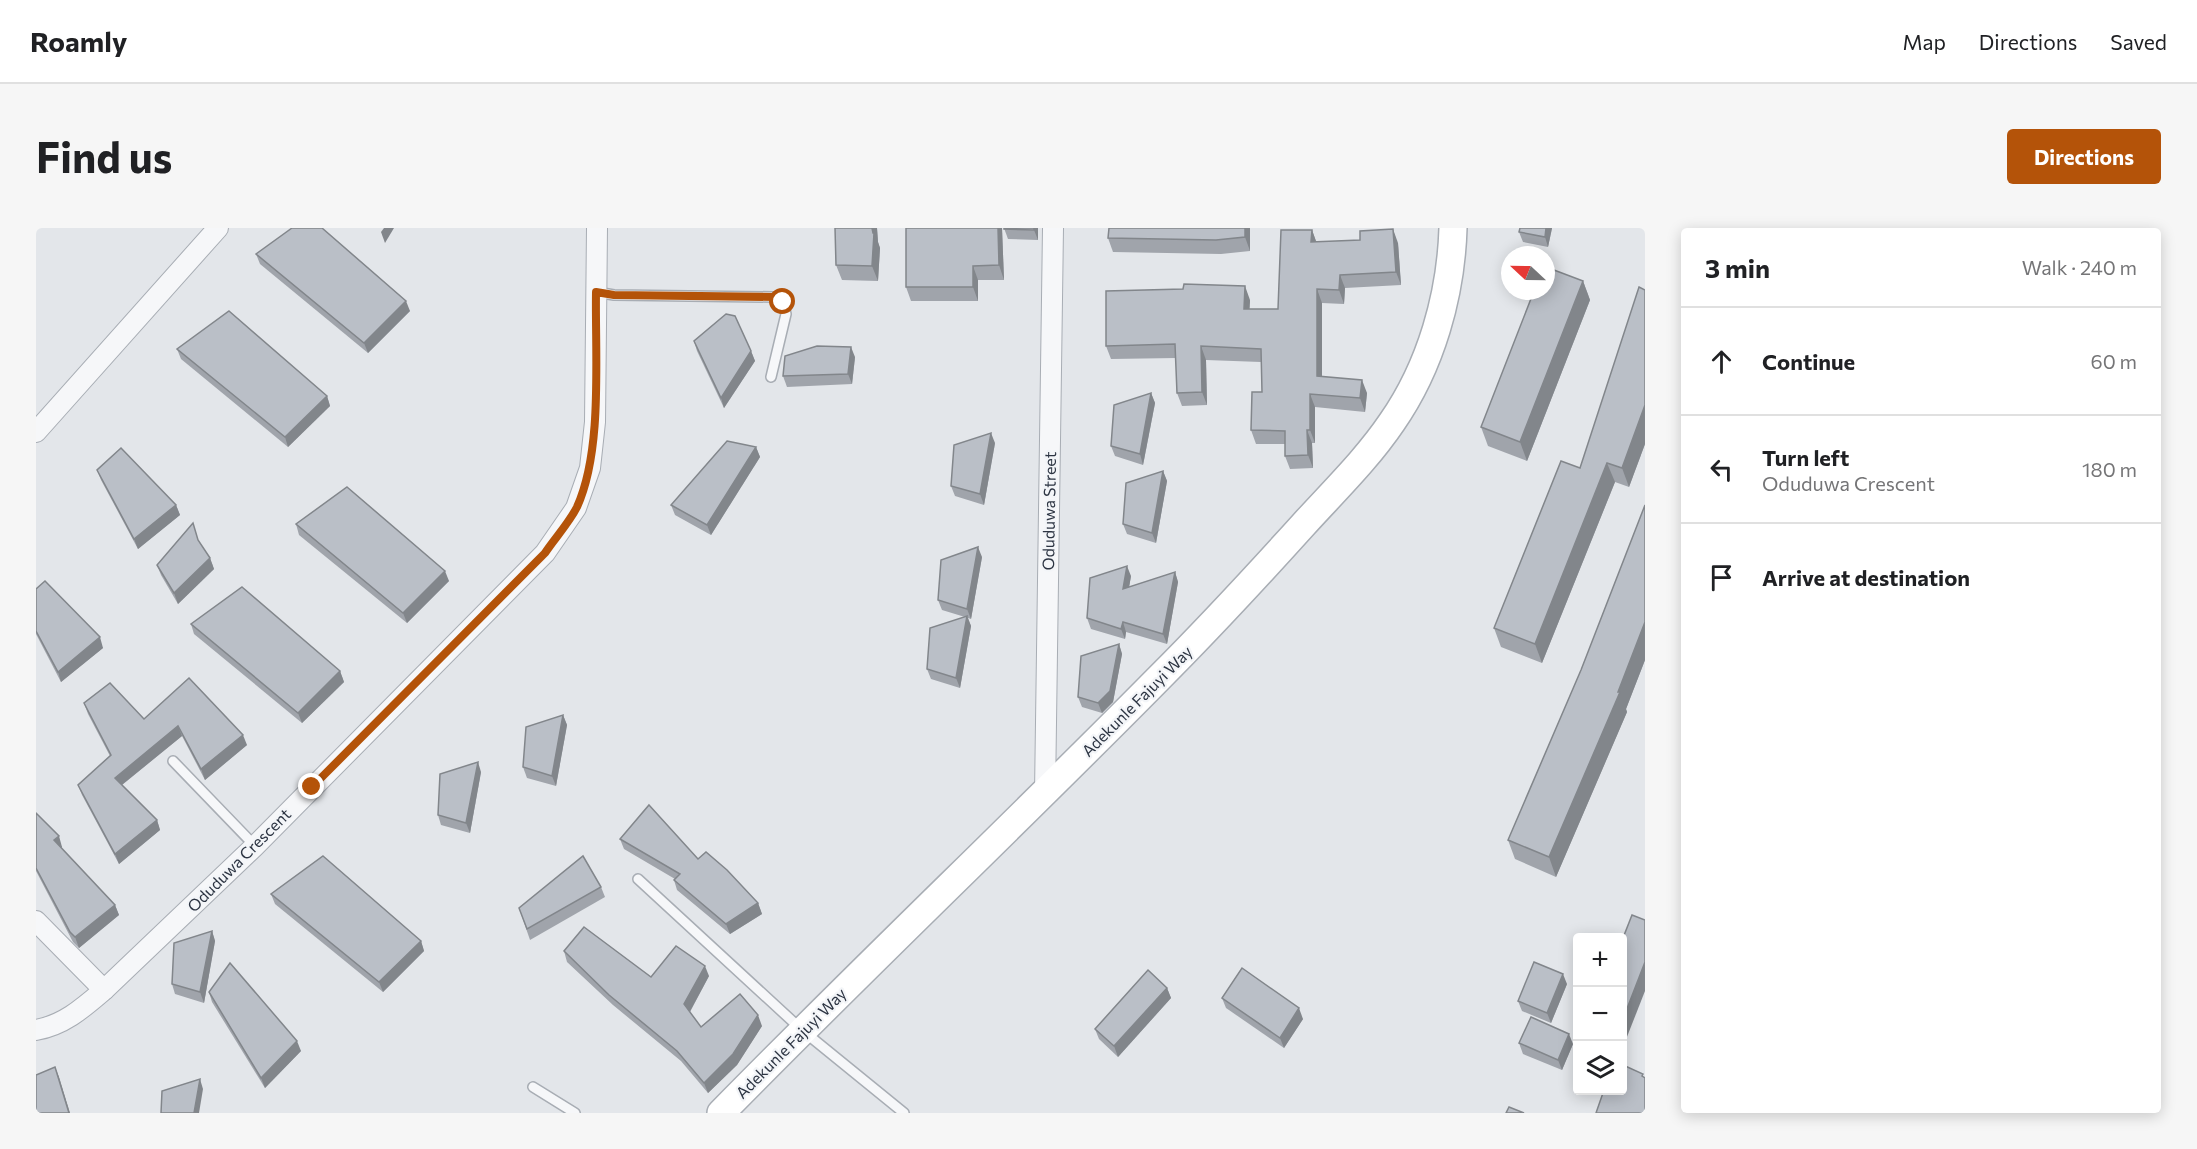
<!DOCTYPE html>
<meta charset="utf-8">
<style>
:root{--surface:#fff;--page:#f6f6f6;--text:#202124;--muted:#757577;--line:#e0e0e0;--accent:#b45309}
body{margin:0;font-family:Commissioner,sans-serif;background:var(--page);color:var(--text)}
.controls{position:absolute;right:18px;bottom:18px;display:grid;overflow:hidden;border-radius:6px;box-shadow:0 3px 15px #0003}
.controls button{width:54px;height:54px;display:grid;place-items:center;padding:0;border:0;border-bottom:2px solid var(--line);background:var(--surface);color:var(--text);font:30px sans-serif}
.compass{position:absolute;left:1465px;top:18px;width:54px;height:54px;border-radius:50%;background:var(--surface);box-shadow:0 3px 15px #0003;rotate:292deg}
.stop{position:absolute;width:18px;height:18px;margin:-14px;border:4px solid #b45309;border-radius:50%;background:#fff}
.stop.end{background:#b45309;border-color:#fff;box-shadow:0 2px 6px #0008}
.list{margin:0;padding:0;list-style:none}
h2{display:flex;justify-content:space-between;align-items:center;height:78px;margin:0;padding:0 24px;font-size:26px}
h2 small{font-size:20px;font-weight:400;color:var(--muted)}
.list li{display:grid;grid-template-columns:39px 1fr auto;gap:18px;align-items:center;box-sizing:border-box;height:108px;padding:0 24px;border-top:2px solid var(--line)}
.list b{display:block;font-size:22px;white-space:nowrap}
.list p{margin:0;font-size:20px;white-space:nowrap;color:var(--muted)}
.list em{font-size:20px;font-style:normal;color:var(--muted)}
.icon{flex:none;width:33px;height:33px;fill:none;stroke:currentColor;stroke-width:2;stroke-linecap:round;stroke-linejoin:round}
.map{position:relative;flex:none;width:1609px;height:885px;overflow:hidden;border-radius:6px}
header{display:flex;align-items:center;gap:36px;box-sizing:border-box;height:84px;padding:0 30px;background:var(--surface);border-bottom:2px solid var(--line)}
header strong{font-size:28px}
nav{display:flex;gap:33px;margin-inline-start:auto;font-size:21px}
.intro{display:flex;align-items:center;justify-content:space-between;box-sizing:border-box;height:144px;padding:0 36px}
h1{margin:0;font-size:42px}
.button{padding:15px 27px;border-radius:6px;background:var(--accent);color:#fff;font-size:21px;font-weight:700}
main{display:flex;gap:36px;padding:0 36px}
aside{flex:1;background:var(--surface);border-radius:6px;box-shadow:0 3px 15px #0003}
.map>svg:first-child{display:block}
</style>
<header>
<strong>Roamly</strong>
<nav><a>Map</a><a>Directions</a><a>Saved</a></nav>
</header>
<div class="intro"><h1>Find us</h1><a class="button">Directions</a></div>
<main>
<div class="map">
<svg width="1609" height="885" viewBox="0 0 1609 885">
<rect width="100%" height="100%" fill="#e3e6ea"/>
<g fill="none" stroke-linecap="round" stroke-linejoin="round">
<defs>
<g id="lane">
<polyline points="560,64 578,67 737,69 747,74 750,86 735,149"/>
<polyline points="137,533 219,618"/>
<polyline points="602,651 766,802 868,885"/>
<polyline points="497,859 539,885"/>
</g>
<g id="street">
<polyline points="0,204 182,0"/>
<polyline points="1009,565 1017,0"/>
<polyline points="0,693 68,762"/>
<path d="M0 802C28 797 47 780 68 762L219 618 509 325 540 280 554 240 559 194 561 0"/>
</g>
<path id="secondary" d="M685 885C829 738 978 597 1123 450 1173 400 1221 348 1268 296 1298 263 1331 231 1356 194 1395 138 1415 67 1417 0"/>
</defs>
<use href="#lane" stroke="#a8adb4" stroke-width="12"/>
<use href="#street" stroke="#a8adb4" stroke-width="22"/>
<use href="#secondary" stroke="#a8adb4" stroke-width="30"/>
<use href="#lane" stroke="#f6f7f9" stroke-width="9"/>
<use href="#street" stroke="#f6f7f9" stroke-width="20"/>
<use href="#secondary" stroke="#fff" stroke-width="27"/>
</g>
<g fill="#a0a4ab">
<polygon points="799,0 841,0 842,14 844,20 842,53 806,52 800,37"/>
<polygon points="870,0 966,0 968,52 942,52 942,73 875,73 870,59"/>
<polygon points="968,0 1002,0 1002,12 972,11"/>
<polygon points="1073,0 1214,0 1214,23 1185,26 1077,24 1072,10"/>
<polygon points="1516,0 1512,19 1487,14 1483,4"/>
<polygon points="1276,2 1280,13 1362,15 1365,57 1309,60 1308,76 1286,75 1286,148 1331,165 1329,184 1279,179 1279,215 1276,215 1277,240 1254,241 1249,228 1249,216 1220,216 1215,202 1226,164 1225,134 1170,132 1171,177 1146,178 1141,165 1140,130 1075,131 1070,118 1214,72 1213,81 1242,81"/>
<polygon points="220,26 374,83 332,125 224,36"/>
<polygon points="1547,53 1554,72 1491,233 1452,218 1445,199"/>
<polygon points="1609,62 1609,216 1593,259 1579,254 1506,435 1465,419 1458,400 1544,240"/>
<polygon points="658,113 715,123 719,133 688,180 661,123"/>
<polygon points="141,121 291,168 294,178 252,219 145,131"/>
<polygon points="819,129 816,156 751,159 747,148"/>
<polygon points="1115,165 1119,175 1107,237 1079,228 1075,218"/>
<polygon points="959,215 948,277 919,268 915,258"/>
<polygon points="720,219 724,229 675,307 639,287 635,277"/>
<polygon points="61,242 140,277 144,287 102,321 65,252"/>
<polygon points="1127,243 1131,253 1120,315 1091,306 1087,296"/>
<polygon points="1609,277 1609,432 1590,481 1591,484 1520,649 1479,631 1472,612 1545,442"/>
<polygon points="260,296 413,353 371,395 263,307"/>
<polygon points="946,329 935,391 932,390 935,398 924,460 895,451 891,441 929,389 906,382 902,372"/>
<polygon points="174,330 178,341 142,376 125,347 121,337"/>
<polygon points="1139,344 1142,354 1131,416 1090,404 1089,411 1055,401 1051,390 1095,348 1093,359"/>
<polygon points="0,361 67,420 25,454 0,406"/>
<polygon points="155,396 304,443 308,454 266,495 158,406"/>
<polygon points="1083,416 1086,426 1077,474 1066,485 1046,479 1042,469"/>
<polygon points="48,475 108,491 211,517 169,552 146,508 86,557 121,592 124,602 83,636 46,567 42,557 74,528 52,486"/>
<polygon points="527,487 531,497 520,558 491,550 487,539"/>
<polygon points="445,544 434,605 405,597 402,587"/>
<polygon points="0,585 26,619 25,620 79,677 83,687 43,720 37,714 0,643"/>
<polygon points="584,611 662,631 722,675 726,686 694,706 641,662 638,652 639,651 588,621"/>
<polygon points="565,659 569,669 494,712 483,680"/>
<polygon points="235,666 385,713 388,723 347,764 239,676"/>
<polygon points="176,703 179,713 168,775 139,766 136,756"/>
<polygon points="528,723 615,749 673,748 654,784 665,799 726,798 701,837 672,865 645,833 577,777 531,734"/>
<polygon points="1531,756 1515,795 1486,783 1482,773"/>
<polygon points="1131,760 1135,770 1082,829 1063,811 1059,801"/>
<polygon points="173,764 265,823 229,860 176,774"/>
<polygon points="1186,770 1267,791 1248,820 1190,780"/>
<polygon points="1483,815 1537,816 1526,842 1487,826"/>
</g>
<g fill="#82868b">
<polygon points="348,0 358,0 349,15 345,4"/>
<polygon points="836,0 841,0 842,14 844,20 842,53 836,38"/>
<polygon points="962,0 966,0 968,52 963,37"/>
<polygon points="998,0 1002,0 1002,12 998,2"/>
<polygon points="1209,0 1214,0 1214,23 1209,9"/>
<polygon points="1510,0 1516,0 1512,19 1509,9"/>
<polygon points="1357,1 1362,15 1365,57 1360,44"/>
<polygon points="1276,2 1281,16 1275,14"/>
<polygon points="937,38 942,52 942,73 937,59"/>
<polygon points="1304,47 1309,60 1308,76 1303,62"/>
<polygon points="1547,53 1554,72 1491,233 1484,214"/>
<polygon points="1209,58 1214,72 1213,94 1208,81"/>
<polygon points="1281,61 1286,75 1286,161 1281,148"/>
<polygon points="370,73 374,83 332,125 328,115"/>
<polygon points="1165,118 1170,132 1171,177 1166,164"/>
<polygon points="815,119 819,129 816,156 812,146"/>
<polygon points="715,123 719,133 688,180 685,170"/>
<polygon points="1326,152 1331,165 1329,184 1324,170"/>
<polygon points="1115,165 1119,175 1107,237 1104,226"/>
<polygon points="1274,166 1279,179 1279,215 1274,202"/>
<polygon points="291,168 294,178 252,219 249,209"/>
<polygon points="1609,177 1609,216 1593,259 1586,240"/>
<polygon points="1271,202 1276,215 1277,240 1272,227"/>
<polygon points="955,205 959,215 948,277 944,266"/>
<polygon points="720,219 724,229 675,307 671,297"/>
<polygon points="1571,235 1579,254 1506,435 1499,416"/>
<polygon points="1127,243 1131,253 1120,315 1116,305"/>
<polygon points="140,277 144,287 102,321 98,311"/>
<polygon points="942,319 946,329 935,391 931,381"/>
<polygon points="174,330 178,341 142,376 138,365"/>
<polygon points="1091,338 1095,348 1091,371 1087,361"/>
<polygon points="409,343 413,353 371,395 367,385"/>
<polygon points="1139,344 1142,354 1131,416 1127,406"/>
<polygon points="931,388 935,398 924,460 920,450"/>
<polygon points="1087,394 1090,404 1089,411 1085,401"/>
<polygon points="1609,394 1609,432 1590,481 1591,484 1520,649 1513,629 1582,464"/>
<polygon points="64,409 67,420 25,454 22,444"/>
<polygon points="1083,416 1086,426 1077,474 1066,485 1062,475"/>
<polygon points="304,443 308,454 266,495 262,485"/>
<polygon points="527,487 531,497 520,558 516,548"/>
<polygon points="142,498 146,508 82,560 79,550"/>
<polygon points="207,507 211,517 169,552 165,541"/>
<polygon points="442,534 445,544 434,605 430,595"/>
<polygon points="121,592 124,602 83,636 79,626"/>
<polygon points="23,608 26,619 22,623 18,612"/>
<polygon points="722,675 726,686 694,706 690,696"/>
<polygon points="79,677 83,687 43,720 39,709"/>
<polygon points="176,703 179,713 168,775 164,764"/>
<polygon points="385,713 388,723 347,764 343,754"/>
<polygon points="1609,734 1609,763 1587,819 1587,791"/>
<polygon points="669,738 673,748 652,787 648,776"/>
<polygon points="1527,746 1531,756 1515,795 1511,785"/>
<polygon points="1131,760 1135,770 1082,829 1078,818"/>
<polygon points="1263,780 1267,791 1248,820 1244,810"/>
<polygon points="722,787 726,798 701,837 672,865 668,855"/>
<polygon points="1533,806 1537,816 1526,842 1522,832"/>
<polygon points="261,813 265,823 229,860 225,850"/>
<polygon points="19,839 23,849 34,885 33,885"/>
<polygon points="164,851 167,861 163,885 158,885"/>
</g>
<g fill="#babfc7" stroke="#82868b" stroke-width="1.5">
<polygon points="256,0 286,0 370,73 328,115 220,26"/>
<polygon points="799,0 836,0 837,5 838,5 836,38 800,37"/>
<polygon points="870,0 962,0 963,37 937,38 937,59 870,59"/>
<polygon points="968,0 998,0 998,2 968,1"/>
<polygon points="1073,0 1209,0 1209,9 1180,12 1072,10"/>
<polygon points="1484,0 1510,0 1509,9 1483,4"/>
<polygon points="1357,1 1360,44 1304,47 1303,62 1281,61 1281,148 1326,152 1324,170 1274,166 1274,202 1271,202 1272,227 1249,228 1249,203 1215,202 1216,164 1226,164 1225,121 1165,118 1166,164 1141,165 1139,116 1070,118 1070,63 1147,61 1148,56 1209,58 1208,81 1242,81 1245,2 1276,2 1275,14 1324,12 1324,3"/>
<polygon points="1510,39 1547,53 1484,214 1445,199 1498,63 1510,63"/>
<polygon points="1603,59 1609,62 1609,177 1586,240 1571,235 1499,416 1458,400 1525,233 1544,240"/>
<polygon points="193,83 291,168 249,209 141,121"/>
<polygon points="690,86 699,88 715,123 685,170 658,113"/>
<polygon points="781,118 815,119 812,146 747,148 749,128"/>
<polygon points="1115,165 1104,226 1075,218 1078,177"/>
<polygon points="955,205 944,266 915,258 918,217"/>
<polygon points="691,213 720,219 671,297 635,277"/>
<polygon points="85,220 140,277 98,311 61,242"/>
<polygon points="1127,243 1116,305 1087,296 1090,255"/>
<polygon points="311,259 409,343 367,385 260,296"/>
<polygon points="1609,277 1609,394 1582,464 1584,464 1513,629 1472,612 1545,442"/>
<polygon points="157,295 162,312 174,330 138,365 121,337"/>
<polygon points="942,319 931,381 902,372 905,332"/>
<polygon points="1091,338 1087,361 1139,344 1127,406 1087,394 1085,401 1051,390 1054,350"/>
<polygon points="9,353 64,409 22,444 0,403 0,361"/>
<polygon points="206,359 304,443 262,485 155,396"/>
<polygon points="931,388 920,450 891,441 894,400"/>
<polygon points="1083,416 1074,463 1062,475 1042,469 1045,428"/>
<polygon points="153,450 207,507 165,541 142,498 79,550 121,592 79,626 42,557 75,527 48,475 74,455 108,491"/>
<polygon points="527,487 516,548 487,539 490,499"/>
<polygon points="442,534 430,595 402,587 404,546"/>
<polygon points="613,577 662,631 670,624 691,642 722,675 690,696 638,652 644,646 584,611"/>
<polygon points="0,585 23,608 18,612 79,677 39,709 34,704 0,640"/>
<polygon points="287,628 385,713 343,754 235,666"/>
<polygon points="547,628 565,659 491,701 483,680"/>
<polygon points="1596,687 1609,692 1609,734 1587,791 1587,710"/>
<polygon points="548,699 615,749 640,718 669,738 648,776 665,799 704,766 722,787 697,826 668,855 641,823 573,767 528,723"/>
<polygon points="176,703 164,764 136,756 138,715"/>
<polygon points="1498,734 1527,746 1511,785 1482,773"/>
<polygon points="194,735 261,813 225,850 173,764"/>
<polygon points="1206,740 1263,780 1244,810 1186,770"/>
<polygon points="1112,742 1131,760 1078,818 1059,801"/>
<polygon points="1495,789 1533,806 1522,832 1483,815"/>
<polygon points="1587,837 1607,846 1606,848 1609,850 1609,885 1560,885 1568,862 1587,862"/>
<polygon points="19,839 33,885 0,885 0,847"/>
<polygon points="164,851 158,885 125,885 126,863"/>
<polygon points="1473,879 1488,885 1470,885"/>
</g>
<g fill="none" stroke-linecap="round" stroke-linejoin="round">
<path stroke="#b45309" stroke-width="8" d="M276 559 509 325C519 310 533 295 541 279 567 222 559 128 560 64L578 67 738 69 747 74"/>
</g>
<g text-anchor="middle" stroke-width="4.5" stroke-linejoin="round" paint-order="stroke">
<g font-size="16" fill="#2c3442" stroke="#f3f5f8">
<text transform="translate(1013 283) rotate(-89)" y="6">Oduduwa Street</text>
<text transform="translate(1101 473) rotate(-45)" y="6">Adekunle Fajuyi Way</text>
<text transform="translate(203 632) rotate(-45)" y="6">Oduduwa Crescent</text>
<text transform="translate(755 815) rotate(-45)" y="6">Adekunle Fajuyi Way</text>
</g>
</g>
</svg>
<div class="controls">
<button>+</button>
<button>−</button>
<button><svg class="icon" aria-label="layers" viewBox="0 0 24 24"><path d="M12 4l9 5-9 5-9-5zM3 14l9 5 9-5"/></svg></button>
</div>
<svg class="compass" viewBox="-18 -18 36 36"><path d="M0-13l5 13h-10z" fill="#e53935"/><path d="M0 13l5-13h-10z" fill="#757577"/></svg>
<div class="stop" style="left:747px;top:74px"></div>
<div class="stop end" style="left:276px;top:559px"></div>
</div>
<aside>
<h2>3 min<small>Walk · 240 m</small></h2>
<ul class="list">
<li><svg class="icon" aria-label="ahead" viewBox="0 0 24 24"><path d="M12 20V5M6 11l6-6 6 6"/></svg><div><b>Continue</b></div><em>60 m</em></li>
<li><svg class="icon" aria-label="left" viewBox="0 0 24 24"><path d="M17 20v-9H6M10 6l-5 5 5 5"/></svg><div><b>Turn left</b><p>Oduduwa Crescent</p></div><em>180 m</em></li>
<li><svg class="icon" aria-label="arrive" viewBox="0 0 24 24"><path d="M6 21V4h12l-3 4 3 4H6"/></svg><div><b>Arrive at destination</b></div></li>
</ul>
</aside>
</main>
